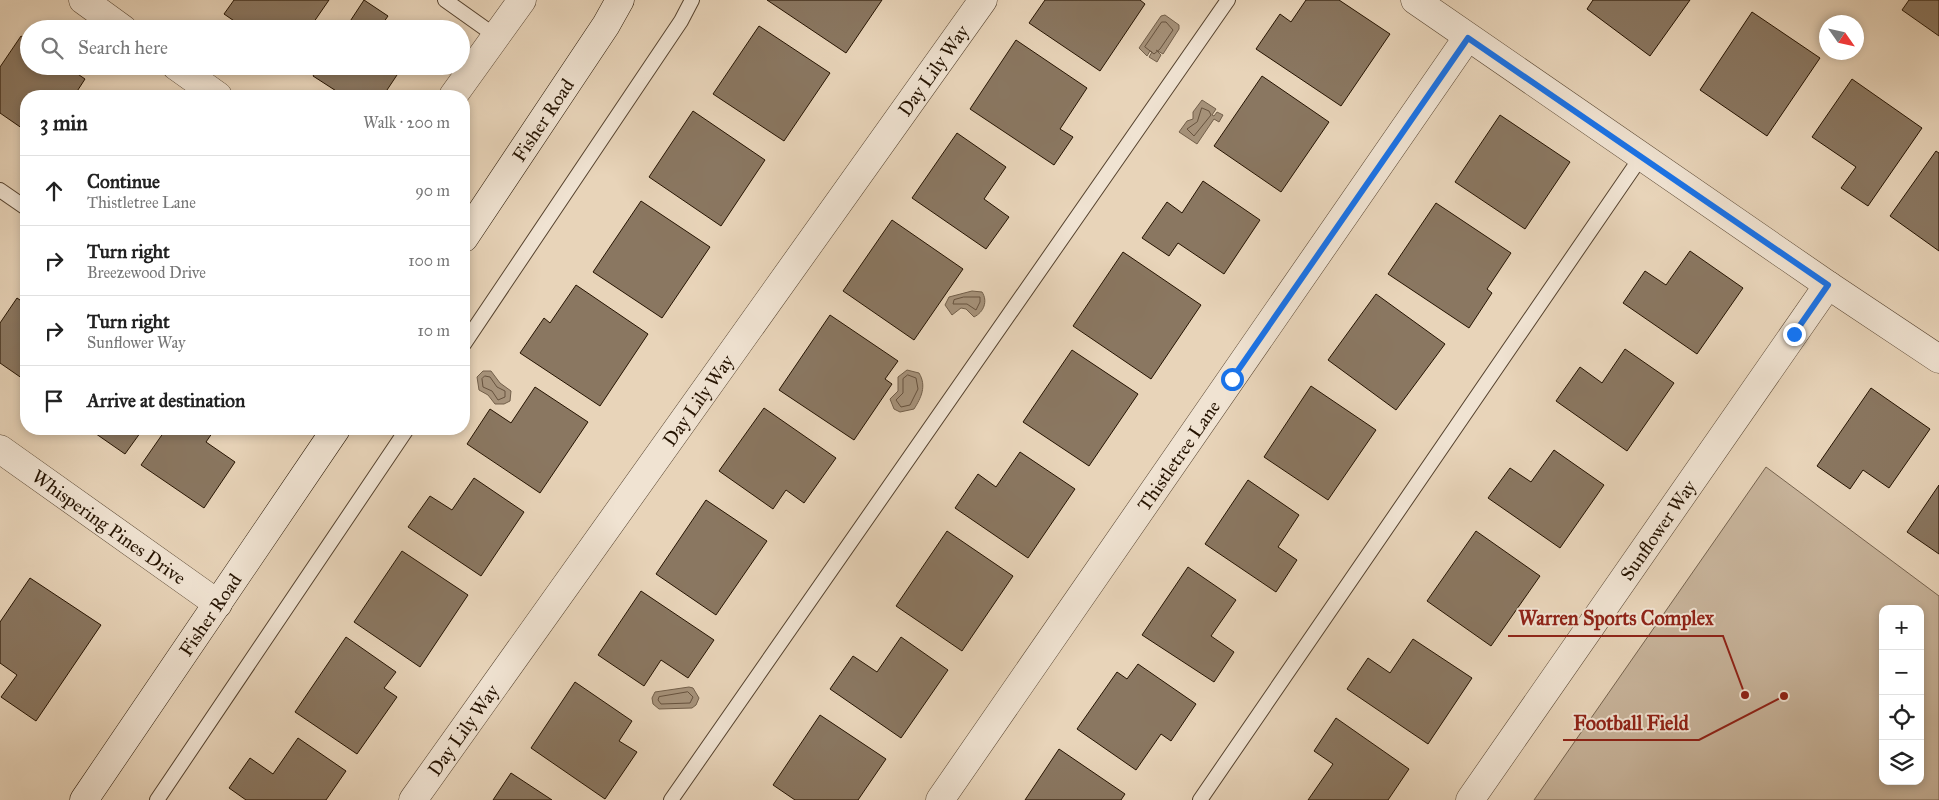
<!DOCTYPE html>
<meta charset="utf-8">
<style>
:root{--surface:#fff;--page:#f6f6f6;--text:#222;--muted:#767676;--line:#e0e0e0}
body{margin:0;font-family:"IM FELL Great Primer",serif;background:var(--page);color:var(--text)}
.controls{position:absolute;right:15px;bottom:15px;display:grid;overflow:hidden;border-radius:10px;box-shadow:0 2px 8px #0003}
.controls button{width:45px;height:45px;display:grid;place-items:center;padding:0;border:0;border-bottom:1px solid var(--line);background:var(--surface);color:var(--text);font:25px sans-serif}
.compass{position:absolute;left:1819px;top:15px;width:45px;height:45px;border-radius:50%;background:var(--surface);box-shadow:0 2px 8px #0003;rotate:124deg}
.stop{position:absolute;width:15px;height:15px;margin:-11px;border:4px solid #1a73e8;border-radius:50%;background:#fff}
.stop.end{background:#1a73e8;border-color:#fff;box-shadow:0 1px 5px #0008}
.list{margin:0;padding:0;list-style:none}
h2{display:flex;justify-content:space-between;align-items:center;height:65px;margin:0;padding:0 20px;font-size:21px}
h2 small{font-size:16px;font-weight:400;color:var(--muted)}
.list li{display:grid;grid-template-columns:32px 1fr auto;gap:15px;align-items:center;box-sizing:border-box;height:70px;padding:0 20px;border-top:1px solid var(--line)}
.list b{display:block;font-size:19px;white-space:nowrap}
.list p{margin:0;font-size:16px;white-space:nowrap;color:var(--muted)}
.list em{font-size:16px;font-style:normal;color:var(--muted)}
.icon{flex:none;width:28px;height:28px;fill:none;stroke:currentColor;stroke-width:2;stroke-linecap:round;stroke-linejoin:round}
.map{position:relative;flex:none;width:1939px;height:800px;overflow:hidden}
.search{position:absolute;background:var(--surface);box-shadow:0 2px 8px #0003;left:20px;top:20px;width:450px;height:55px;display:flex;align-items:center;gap:12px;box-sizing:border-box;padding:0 18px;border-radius:28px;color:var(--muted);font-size:19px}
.panel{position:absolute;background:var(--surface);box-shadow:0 2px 8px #0003;left:20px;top:90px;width:450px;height:345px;border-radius:20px}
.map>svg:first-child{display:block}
</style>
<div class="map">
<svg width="1939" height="800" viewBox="0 0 1939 800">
<rect width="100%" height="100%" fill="#e8d4b9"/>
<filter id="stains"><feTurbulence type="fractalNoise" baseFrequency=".004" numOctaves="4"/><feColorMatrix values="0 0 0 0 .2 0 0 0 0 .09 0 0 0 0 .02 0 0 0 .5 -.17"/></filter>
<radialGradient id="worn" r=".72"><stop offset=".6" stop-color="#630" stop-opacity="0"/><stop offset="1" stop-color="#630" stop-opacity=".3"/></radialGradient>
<path fill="#c7b39a" stroke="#76634e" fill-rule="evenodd" d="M1766 467 1939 596V800H1534ZM1883 609H1920V781H1883Z"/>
<g fill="#a6927a" stroke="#725f4a">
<polygon points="1165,15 1179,25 1179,29 1163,54 1156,50 1161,55 1157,62 1149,57 1152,52 1150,51 1147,56 1139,48 1161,16"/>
<polygon points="1202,100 1216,109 1212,115 1214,116 1217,112 1223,115 1219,122 1214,119 1197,144 1179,132 1187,121 1193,119 1193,112"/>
<path d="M972 291 982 292C988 301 984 312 974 317L966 309 961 308 952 315 945 305 949 297Z"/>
<path d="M907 370 919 373C927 386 921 398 914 409L900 412 894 409 890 399 898 391V377Z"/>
<polygon points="483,371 491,371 500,383 511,391 510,401 504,404 495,404 488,395 479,390 477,377"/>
<polygon points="689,687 693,688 699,698 696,705 692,708 659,709 653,704 652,698 655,692"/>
</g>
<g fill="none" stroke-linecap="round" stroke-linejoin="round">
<g stroke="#66523e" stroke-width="1">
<polygon points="1162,22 1166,22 1173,30 1160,49 1154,54 1145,47"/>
<polygon points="1202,108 1209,111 1211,115 1194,136 1187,129 1197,122"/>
<polygon points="964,297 980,297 980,302 976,310 967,304 953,304 954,300"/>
<polygon points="908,375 916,378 918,389 910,405 901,407 896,400 903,393 903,379"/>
<polygon points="485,376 490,377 497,387 505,391 505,397 498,400 492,391 483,387 482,379"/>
<polygon points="688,692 693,697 690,703 661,704 658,700 659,697"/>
</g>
</g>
<g fill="#8a7761" stroke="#251301">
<polygon points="234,0 329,0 309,29 246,29 224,14"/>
<polygon points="364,0 388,16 379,29 345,29"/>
<polygon points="767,0 882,0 846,53"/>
<polygon points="1045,0 1140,0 1145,4 1100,71 1029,23"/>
<polygon points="1306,0 1339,0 1390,34 1341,106 1256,49 1280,14 1291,22"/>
<polygon points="1593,0 1690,0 1650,56 1587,9"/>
<polygon points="1909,0 1939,0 1939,36 1902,10"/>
<polygon points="1752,12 1820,58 1767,136 1700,90"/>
<polygon points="759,26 830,73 784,141 713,94"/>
<polygon points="21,36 29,41 29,66 66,66 85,79 74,96 26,96 26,131 0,113 0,67"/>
<polygon points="1016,40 1087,88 1060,129 1073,137 1054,165 970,109"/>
<polygon points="319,66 403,66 383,96 344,96 313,76"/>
<polygon points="1262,76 1329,122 1281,192 1214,146"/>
<polygon points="1852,79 1922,128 1868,206 1841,188 1856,167 1812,137"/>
<polygon points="693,111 765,160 721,226 649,177"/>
<polygon points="1500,115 1570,162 1525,229 1455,182"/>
<polygon points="957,133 1006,167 984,199 1009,217 986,249 912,198"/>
<polygon points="1936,151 1939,153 1939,251 1890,216"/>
<polygon points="1203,181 1260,220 1224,274 1178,243 1169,256 1142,238 1167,202 1182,213"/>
<polygon points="641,201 710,247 662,318 593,272"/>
<polygon points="1436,203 1511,253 1487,289 1492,293 1469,328 1388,274"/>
<polygon points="892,220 963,269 914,340 843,291"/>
<polygon points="1690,251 1743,288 1697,354 1623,303 1645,271 1666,285"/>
<polygon points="1123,252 1201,305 1151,379 1073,326"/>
<polygon points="576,285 648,334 600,406 520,353 544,318 550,323"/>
<polygon points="1376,294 1445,344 1396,410 1328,360"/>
<polygon points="17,298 26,304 26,381 0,363 0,323"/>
<polygon points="830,315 898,361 885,379 892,384 854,440 779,390"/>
<polygon points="1625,349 1674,383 1627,451 1556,401 1580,367 1602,383"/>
<polygon points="1072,350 1138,394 1089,466 1023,422"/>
<polygon points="1311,386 1376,430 1328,500 1264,457"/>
<polygon points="535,387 588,422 540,493 467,444 490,409 511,423"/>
<polygon points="1871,388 1930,429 1889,488 1863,470 1850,489 1817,466"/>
<polygon points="764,408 836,458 804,503 786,490 773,509 719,471"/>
<polygon points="89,429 143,429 125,454"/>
<polygon points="166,429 215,429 206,442 235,462 204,508 141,465"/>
<polygon points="1554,450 1604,485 1560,548 1488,498 1510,468 1531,482"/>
<polygon points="1020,452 1075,489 1028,558 955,508 978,474 996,487"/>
<polygon points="474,478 524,512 481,576 408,527 430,496 452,510"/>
<polygon points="1248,480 1299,515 1278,547 1297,560 1276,592 1205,544"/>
<polygon points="1939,485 1939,554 1907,532"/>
<polygon points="706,500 767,541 716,615 656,574"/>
<polygon points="947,531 1013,576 962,651 896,606"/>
<polygon points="1476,531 1540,576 1491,646 1427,601"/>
<polygon points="402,551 468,595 420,667 354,622"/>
<polygon points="1188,567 1236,600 1211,636 1234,652 1214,682 1142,635"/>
<polygon points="30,578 101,625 36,721 1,697 17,675 0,663 0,622"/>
<polygon points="641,591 714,640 688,678 661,660 644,686 598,655"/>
<polygon points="346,637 396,672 384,688 397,697 357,754 295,712"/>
<polygon points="901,637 948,670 901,738 830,689 853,656 877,672"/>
<polygon points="1413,639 1472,678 1428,744 1347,689 1368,658 1390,673"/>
<polygon points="1138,664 1196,704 1171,741 1161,734 1136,770 1077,729 1117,672 1127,679"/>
<polygon points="575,682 632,721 619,741 637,752 605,799 531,748"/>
<polygon points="820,715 886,759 858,800 795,800 773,785"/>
<polygon points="1336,718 1409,769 1388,800 1308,800 1333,764 1314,751"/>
<polygon points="298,738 346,771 326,800 246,800 229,788 250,758 273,774"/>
<polygon points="1059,749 1125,794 1121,800 1025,800"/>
<polygon points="511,773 552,800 493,800"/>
</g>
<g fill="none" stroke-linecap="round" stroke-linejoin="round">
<defs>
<g id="lane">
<polyline points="445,0 497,37"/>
<polyline points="0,190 26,208"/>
<polyline points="464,344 681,21 692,0"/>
<polyline points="157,800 407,429"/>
<polyline points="671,800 1228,0"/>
<polyline points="1200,800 1641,157"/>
</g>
<g id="street">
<polyline points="83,0 123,29"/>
<polyline points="1415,0 1828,285 1939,359"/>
<polyline points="176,66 218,96"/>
<polyline points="453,96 522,0"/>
<path id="s1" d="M0 449 218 604"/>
<path id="s2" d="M413 800 983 0"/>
<path id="s3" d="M940 800 1467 38"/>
<path id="s4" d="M1470 800 1828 285"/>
</g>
<g id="secondary">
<path id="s5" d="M464 238 606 25 620 0"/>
<path id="s6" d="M84 800 336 429"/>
</g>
</defs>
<use href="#lane" stroke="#56432f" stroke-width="16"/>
<use href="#street" stroke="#56432f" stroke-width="29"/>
<use href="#secondary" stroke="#251301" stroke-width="29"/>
<use href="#lane" stroke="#f0e3d2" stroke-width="14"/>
<use href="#street" stroke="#f0e3d2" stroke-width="28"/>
<use href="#secondary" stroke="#f0e3d2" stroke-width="28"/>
</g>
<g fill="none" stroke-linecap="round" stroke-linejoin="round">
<polyline stroke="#1a73e8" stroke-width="6" points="1232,379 1468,38 1828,285 1794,334"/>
</g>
<g text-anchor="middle" stroke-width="4" stroke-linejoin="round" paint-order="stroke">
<g font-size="19" fill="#251301" stroke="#f0e3d2">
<text dy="7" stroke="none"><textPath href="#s2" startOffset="896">Day Lily Way</textPath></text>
<text dy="7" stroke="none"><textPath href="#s5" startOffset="142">Fisher Road</textPath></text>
<text dy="7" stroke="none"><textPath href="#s2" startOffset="491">Day Lily Way</textPath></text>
<text dy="7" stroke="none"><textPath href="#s3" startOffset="419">Thistletree Lane</textPath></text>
<text dy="7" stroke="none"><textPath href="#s1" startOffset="134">Whispering Pines Drive</textPath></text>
<text dy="7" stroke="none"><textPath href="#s4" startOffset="329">Sunflower Way</textPath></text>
<text dy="7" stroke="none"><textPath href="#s6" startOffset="224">Fisher Road</textPath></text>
<text dy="7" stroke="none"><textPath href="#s2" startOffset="86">Day Lily Way</textPath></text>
</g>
</g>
<path fill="none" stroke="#8f2418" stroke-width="2" d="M1745 695L1723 636H1508M1784 696L1699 740H1563"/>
<g fill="#8f2418" stroke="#f0e3d2" stroke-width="2">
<circle cx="1745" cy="695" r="5"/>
<circle cx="1784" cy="696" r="5"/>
</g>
<g font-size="20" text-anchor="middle" font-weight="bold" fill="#8f2418" stroke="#f0e3d2" stroke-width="4" stroke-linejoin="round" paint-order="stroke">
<text x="1616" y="625">Warren Sports Complex</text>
<text x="1631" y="730">Football Field</text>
</g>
<rect width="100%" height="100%" filter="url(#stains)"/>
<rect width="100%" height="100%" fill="url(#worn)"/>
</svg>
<div class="controls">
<button>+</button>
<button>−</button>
<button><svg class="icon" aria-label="locate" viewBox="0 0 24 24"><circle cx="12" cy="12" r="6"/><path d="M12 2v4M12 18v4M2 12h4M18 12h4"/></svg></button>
<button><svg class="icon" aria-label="layers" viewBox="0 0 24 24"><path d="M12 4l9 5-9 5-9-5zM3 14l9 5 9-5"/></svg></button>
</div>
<svg class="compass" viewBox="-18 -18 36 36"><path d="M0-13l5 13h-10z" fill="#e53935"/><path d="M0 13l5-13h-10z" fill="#767676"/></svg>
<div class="stop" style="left:1232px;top:379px"></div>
<div class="stop end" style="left:1794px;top:334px"></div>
<div class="search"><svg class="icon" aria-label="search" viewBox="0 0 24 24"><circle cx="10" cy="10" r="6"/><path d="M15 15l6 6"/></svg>Search here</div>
<section class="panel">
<h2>3 min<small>Walk · 200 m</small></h2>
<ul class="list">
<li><svg class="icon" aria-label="ahead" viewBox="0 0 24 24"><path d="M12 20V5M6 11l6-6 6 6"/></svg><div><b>Continue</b><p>Thistletree Lane</p></div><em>90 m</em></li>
<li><svg class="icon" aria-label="right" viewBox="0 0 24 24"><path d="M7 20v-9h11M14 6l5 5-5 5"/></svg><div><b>Turn right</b><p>Breezewood Drive</p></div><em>100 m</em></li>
<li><svg class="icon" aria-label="right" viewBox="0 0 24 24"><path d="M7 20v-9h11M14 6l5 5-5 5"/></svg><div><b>Turn right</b><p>Sunflower Way</p></div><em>10 m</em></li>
<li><svg class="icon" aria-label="arrive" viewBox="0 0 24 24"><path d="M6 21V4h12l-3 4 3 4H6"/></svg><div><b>Arrive at destination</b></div></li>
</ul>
</section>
</div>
